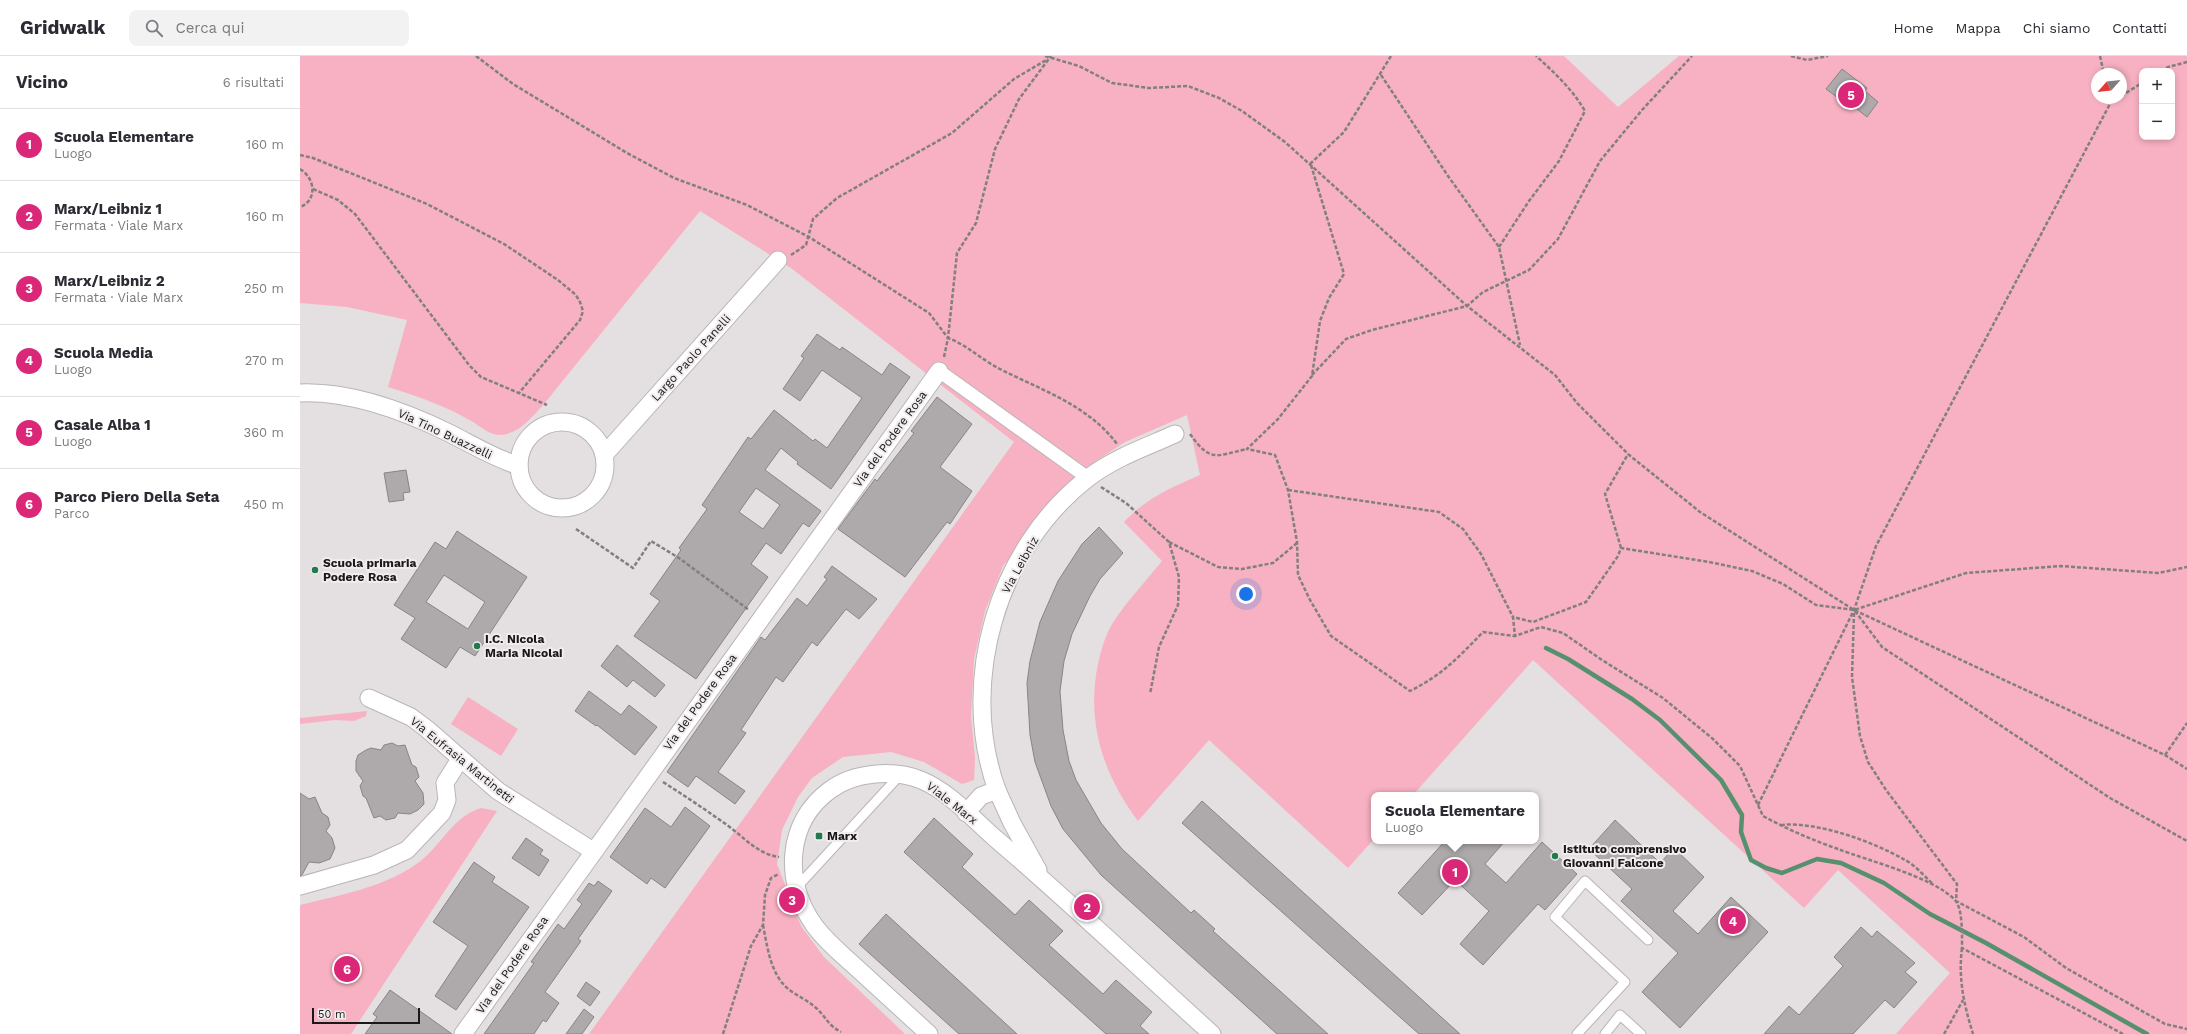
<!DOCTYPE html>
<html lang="it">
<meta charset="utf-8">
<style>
:root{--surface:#fff;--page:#f2f2f3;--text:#2b2b33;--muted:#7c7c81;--line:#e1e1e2;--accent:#db2777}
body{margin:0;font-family:"Work Sans",sans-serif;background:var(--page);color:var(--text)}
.controls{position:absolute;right:12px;top:12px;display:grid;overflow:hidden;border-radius:8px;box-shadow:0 2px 6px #0003}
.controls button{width:36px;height:36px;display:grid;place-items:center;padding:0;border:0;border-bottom:1px solid var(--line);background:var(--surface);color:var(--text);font:20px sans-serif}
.compass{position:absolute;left:1791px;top:12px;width:36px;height:36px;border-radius:50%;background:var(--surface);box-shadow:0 2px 6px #0003;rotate:243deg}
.scale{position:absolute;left:12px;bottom:10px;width:108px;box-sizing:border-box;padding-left:4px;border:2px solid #1a1819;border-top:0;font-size:11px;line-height:14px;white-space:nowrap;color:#1a1819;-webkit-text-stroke:3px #f1eced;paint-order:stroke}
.you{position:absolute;left:946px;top:538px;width:14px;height:14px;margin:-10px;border:3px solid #fff;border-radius:50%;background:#1a73e8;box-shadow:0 0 0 6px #1a73e833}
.badge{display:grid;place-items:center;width:26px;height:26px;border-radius:50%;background:var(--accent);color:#fff;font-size:13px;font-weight:700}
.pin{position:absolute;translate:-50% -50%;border:2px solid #fff;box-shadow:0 1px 4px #0006}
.popup{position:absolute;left:1071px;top:736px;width:168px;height:52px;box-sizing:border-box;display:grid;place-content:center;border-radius:8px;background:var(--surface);filter:drop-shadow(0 1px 3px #0005);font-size:13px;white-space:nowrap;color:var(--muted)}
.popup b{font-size:15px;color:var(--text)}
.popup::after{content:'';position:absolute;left:50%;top:100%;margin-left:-8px;border:8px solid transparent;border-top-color:var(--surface)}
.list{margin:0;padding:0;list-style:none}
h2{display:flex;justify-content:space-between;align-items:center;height:52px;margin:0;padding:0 16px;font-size:17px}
h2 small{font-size:13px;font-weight:400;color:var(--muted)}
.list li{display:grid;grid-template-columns:26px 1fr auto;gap:12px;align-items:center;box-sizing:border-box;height:72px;padding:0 16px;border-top:1px solid var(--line)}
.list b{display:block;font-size:15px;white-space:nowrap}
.list p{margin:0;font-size:13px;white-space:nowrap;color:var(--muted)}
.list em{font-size:13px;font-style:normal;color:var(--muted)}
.icon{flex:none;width:22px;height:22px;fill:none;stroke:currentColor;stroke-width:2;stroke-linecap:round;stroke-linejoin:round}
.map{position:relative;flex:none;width:1887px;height:978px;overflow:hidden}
header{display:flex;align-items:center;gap:24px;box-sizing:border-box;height:56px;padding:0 20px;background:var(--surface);border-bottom:1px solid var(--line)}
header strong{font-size:19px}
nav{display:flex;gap:22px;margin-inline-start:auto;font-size:14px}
.search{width:280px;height:36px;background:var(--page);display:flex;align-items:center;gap:10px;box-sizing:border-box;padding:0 14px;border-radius:8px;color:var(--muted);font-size:15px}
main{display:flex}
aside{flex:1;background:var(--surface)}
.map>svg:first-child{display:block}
</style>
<header>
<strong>Gridwalk</strong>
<div class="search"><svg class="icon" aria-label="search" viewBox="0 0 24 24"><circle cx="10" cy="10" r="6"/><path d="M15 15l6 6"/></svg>Cerca qui</div>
<nav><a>Home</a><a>Mappa</a><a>Chi siamo</a><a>Contatti</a></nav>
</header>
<main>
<aside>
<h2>Vicino<small>6 risultati</small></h2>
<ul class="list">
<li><span class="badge">1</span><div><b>Scuola Elementare</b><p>Luogo</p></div><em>160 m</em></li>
<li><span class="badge">2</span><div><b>Marx/Leibniz 1</b><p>Fermata · Viale Marx</p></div><em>160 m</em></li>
<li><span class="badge">3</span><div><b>Marx/Leibniz 2</b><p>Fermata · Viale Marx</p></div><em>250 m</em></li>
<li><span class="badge">4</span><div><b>Scuola Media</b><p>Luogo</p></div><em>270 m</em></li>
<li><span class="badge">5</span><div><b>Casale Alba 1</b><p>Luogo</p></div><em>360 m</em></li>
<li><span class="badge">6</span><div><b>Parco Piero Della Seta</b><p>Parco</p></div><em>450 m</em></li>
</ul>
</aside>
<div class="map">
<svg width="1887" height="978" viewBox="0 0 1887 978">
<rect width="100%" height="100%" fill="#e4dfe0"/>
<g fill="#f7b1c2" fill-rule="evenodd">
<path d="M0 0H1264L1318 51 1379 0H1887V978H1596L1650 917 1538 814 1504 852 1233 604 1113 739H1074V783L1048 812 909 684 838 765C803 718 786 666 798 608 801 594 806 577 814 565 828 544 846 525 862 505L824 466C845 443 872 431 900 419L887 359 825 386 788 410 768 428 703 510 685 555 674 603 671 660 675 701 674 724 662 728 624 706 591 696 543 701 512 722 498 741 482 774 477 808 501 870 524 901 605 978H289L714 386 491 212 400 155 244 348C232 361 219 378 200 379 190 379 181 371 173 366 146 350 117 340 88 331L107 264 47 251 0 247ZM1842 15H1872V81H1842ZM1797 18H1821V42H1797Z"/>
<polygon points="168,641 218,673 201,700 151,668"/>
<polygon points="67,655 66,660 54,665 35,664 0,668 0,662"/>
<path d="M181 752 197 755 51 978H0V849C40 839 81 832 115 809 141 792 151 761 181 752Z"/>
</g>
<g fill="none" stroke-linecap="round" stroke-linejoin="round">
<polyline stroke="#57906f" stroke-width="4.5" points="1246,592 1268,603 1332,643 1360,664 1421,724 1442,759 1441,776 1451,804 1466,812 1482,817 1517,803 1541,807 1584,827 1630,858 1686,887 1847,978"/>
</g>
<g fill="#aea9aa" stroke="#898485" fill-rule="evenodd">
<polygon points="1542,13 1567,32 1565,35 1578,46 1567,61 1543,42 1541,44 1526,33"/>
<path d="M517 278 540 294 542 291 582 319 590 307 610 321 531 433 497 408 498 406 481 392 465 414 521 455 509 471 503 467 481 498 466 487 451 508 468 521 396 623 334 580 360 545 350 538 381 494 379 492 407 453 402 449 448 381 451 383 474 354 513 385 515 383 527 392 562 342 522 314 500 345 483 333 504 302 501 300ZM456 432 480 449 463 473 439 456Z"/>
<polygon points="637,341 672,368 640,411 672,435 650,468 647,466 605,521 538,473 575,423 577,425 614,377 611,375"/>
<polygon points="106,414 110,436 103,437 104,444 89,446 84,417"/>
<polygon points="799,471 823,497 800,523 790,540 772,578 764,605 760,635 763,674 769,705 776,724 801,767 822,793 891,857 894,854 915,873 913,875 1028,978 977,978 801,819 763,773 751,750 735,706 730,679 727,627 730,605 740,566 758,525 782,488"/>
<path d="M157 475 227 521 175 600 160 591 146 612 101 583 115 562 94 549 135 486 146 493ZM144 519 185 546 168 573 126 546Z"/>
<polygon points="532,510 577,543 559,563 546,553 517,590 512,586 483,626 476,621 441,674 446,677 418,716 445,735 435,748 396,720 388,731 367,716 461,581 465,584 497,542 507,550 527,523 524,521"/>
<polygon points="317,589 365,629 355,641 333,624 327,631 301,610"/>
<polygon points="289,635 321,659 329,649 357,671 335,699 297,669 296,670 275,655"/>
<polygon points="92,687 98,690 105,689 112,709 116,711 119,721 115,725 123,737 124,748 118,754 110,758 98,757 95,762 86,764 80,760 74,762 66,742 63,740 60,730 63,725 56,715 56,705 58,699 66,694 71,692 81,694 84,689"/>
<polygon points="0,737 9,743 15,741 22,757 28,761 30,769 26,775 32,782 35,792 30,803 19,807 9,806 2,819 0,820"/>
<polygon points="902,745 1160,978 1119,978 882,767"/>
<polygon points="385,751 410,770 365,832 351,822 347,828 310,801 345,752 371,771"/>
<polygon points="634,762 673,798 662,811 715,859 729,844 763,875 749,889 803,938 816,924 852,956 840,970 849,978 806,978 604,796"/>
<polygon points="1315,764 1360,807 1374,792 1404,821 1373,855 1398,878 1431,841 1468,876 1380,972 1342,936 1378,897 1321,845 1332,833 1289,793"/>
<polygon points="226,782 243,794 240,798 249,804 239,820 212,802"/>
<polygon points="1145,785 1205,785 1185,808 1206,827 1242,786 1277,818 1245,854 1238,848 1183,909 1160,888 1189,855 1155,824 1122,859 1098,837"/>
<polygon points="174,806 195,821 192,826 229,851 156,954 135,940 168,890 133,866"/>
<polygon points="298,825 312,835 278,883 281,885 245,936 259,947 246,966 243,964 234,978 184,978 234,907 231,906 258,868 264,873 282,848 277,844 289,827 294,830"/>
<polygon points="586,858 717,978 659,978 559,888"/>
<polygon points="1561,871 1572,881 1577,875 1615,907 1605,916 1617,926 1594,952 1585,944 1553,978 1464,978 1489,950 1499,959 1543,910 1534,901"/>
<polygon points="286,926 300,936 290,950 277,940"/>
<polygon points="90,934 127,960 152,978 65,978 77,961 73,958"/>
<polygon points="284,953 294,961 282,978 266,978"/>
</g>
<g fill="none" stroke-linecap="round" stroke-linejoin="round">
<defs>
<g id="service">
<polyline points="497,831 600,719"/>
<polyline points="1277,978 1325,926 1255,861 1285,825 1348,884"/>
<polyline points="1305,978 1320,959 1341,978"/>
</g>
<polyline id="pedestrian" points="639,315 788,422"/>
<g id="minor">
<path d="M0 337C51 335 104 355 149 377 173 389 194 402 219 410"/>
<circle cx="262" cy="409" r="43"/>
<polyline points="304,399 478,204"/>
<polyline points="69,642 111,661 127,673 198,735 293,795"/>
<path d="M697 734C658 626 697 492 788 422 814 402 846 391 875 378"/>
<polyline points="666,757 681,740 697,734 712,767 738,814"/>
<polyline points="0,830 74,809 107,794 142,757 147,744 145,727 160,703"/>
<polyline points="163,978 639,315"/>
<path d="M629 978C606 957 582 935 559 914 543 899 526 886 514 869 483 825 486 766 530 734 554 716 594 713 621 724 650 736 673 763 696 783 770 846 840 913 912 978"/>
</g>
</defs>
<use href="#service" stroke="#bab5b6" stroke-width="11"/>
<use href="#pedestrian" stroke="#bab5b6" stroke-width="15"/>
<use href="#minor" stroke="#bab5b6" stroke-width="19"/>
<g stroke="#827f80" stroke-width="2.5" stroke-dasharray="4 2" stroke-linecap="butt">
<polyline points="176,0 213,28 327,97 374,122 447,149 509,181 629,257 648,282 657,197 676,167 695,93 719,43 751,0"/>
<polyline points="745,0 779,10 812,27 849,32 888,30 919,42 942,55 985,86 1167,250 1255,319 1277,347 1328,398 1400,456 1554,554 1865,699 1887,713"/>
<polyline points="1491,0 1507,4 1528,0"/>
<polyline points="1800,0 1804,18"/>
<polyline points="1861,15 1868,11 1887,6"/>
<polyline points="1081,19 1148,120 1199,191 1220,289"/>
<polyline points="1821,40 1842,27"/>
<polyline points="1811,46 1818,42"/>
<polyline points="0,99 13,102 127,148 204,188 258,224 276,239 280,246 283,255 280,264 219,337"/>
<polyline points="1010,108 1044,76 1091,0"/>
<path d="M1011 109 1044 218 1029 242 1020 265 1012 320 978 363 947 393 975 399 988 434 997 486 998 519 1010 544 1031 580 1110 635C1142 619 1158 602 1183 576L1215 580"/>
<path d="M0 113C15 122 18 144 0 151"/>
<polyline points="13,133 38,144 55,158 169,309 181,321 247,349"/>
<path d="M1199 191 1229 145 1259 105 1285 55C1272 33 1255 17 1236 0"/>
<polyline points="491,199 506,189 513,163 537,142 652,77 714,23 748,3"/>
<path d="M644 301 648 282C667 289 682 304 700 313 741 334 788 349 817 388"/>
<polyline points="1012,319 1046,283 1072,274 1167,250 1183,236 1229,214 1258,183 1300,105 1342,54 1392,0"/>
<path d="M890 378C911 407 915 400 947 393"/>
<polyline points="801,431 826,447 869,486 879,521 878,549 859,591 850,638"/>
<polyline points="988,434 1139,456 1163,473 1181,498 1213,561"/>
<polyline points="276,473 333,512 351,485 379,502 449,554"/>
<polyline points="869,486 918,511 942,513 973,507 997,487"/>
<polyline points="1321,492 1305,438 1328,398"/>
<polyline points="1555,555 1582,591 1810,742 1887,785"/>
<polyline points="1554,557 1552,621 1560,680 1568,706 1586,734 1657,828 1656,845 1724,881 1766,912 1865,968 1887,973"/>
<polyline points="1865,699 1887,667"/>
<path d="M363 726C385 740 406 754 427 769 444 781 457 798 479 801"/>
<polyline points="1458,749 1554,554 1576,490 1811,46 1810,42"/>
<path d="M1481 769C1517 765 1574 786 1605 804 1615 809 1624 820 1633 828"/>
<path d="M463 869C467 889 470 915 485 930 494 939 506 943 515 951 526 960 526 968 541 976"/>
<path d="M1662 892C1658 922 1664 949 1673 978"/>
<polyline points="423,978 451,890 463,869 465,839 471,822 479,818"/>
<polyline points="1644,978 1663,944"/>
<path d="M1823 978 1662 892C1662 880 1663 853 1655 844 1633 821 1569 805 1538 793 1512 784 1487 773 1463 760L1440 710 1413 683 1363 642 1302 604 1263 577 1241 571 1215 580 1213 561 1233 566 1286 546 1318 500 1321 492 1409 506 1452 515 1483 528 1516 549 1554 554 1666 517 1761 510 1858 517 1887 511"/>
</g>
<use href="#service" stroke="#fff" stroke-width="9"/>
<use href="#pedestrian" stroke="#fff" stroke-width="13"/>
<use href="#minor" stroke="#fff" stroke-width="17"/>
</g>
<g fill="#217a4f" stroke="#f1eced" stroke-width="1.5">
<circle cx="15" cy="514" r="4"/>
<circle cx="177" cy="590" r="4"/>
<rect x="515" y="776" width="8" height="8" rx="2"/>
<circle cx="1255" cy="800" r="4"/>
</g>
<g text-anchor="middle" stroke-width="4" stroke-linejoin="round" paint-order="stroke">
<g font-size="12" fill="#1a1819" stroke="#f1eced">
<text transform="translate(391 302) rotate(-48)" y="4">Largo Paolo Panelli</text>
<text transform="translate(145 378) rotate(25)" y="4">Via Tino Buazzelli</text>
<text transform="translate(590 383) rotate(-54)" y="4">Via del Podere Rosa</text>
<text transform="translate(720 509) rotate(-61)" y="4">Via Leibniz</text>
<text transform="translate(400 646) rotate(-54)" y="4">Via del Podere Rosa</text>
<text transform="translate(162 704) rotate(39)" y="4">Via Eufrasia Martinetti</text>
<text transform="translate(652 747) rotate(38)" y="4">Viale Marx</text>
<text transform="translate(212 909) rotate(-55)" y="4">Via del Podere Rosa</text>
</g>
<g font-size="12" font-weight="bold" fill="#1a1819" stroke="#f1eced" text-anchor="start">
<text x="23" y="511">Scuola primaria<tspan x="23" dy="14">Podere Rosa</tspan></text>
<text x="185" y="587">I.C. Nicola<tspan x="185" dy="14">Maria Nicolai</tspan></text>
<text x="527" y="784">Marx</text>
<text x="1263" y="797">Istituto comprensivo<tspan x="1263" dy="14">Giovanni Falcone</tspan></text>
</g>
</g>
</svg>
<div class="controls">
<button>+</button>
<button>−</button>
</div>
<svg class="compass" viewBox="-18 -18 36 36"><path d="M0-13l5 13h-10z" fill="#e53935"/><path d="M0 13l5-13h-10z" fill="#7c7c81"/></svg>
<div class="scale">50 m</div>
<div class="you"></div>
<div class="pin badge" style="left:1155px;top:816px">1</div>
<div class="popup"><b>Scuola Elementare</b>Luogo</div>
<div class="pin badge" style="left:787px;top:851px">2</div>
<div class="pin badge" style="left:492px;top:844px">3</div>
<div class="pin badge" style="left:1433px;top:865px">4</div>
<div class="pin badge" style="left:1551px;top:39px">5</div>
<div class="pin badge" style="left:47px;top:913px">6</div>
</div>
</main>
